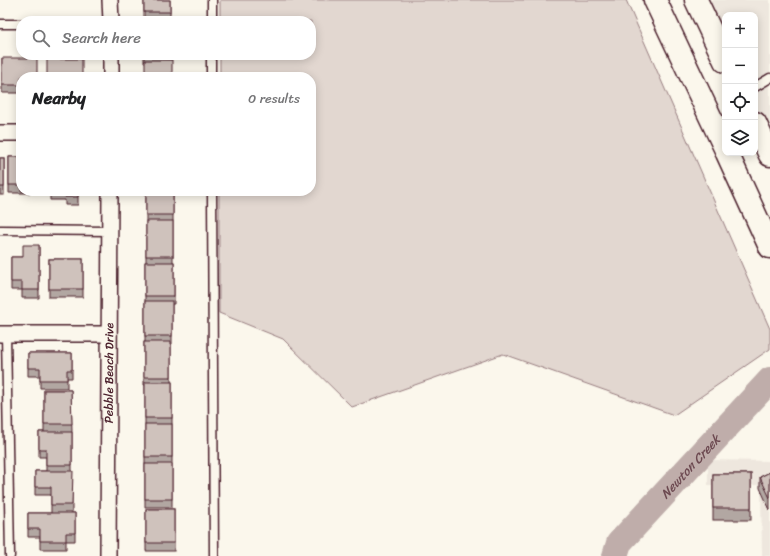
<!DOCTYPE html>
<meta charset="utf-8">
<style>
:root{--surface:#fff;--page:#f2f2f2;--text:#202124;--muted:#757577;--line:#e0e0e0}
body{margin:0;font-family:Sriracha,sans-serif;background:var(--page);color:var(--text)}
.controls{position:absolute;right:12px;top:12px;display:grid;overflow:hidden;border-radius:8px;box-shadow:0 2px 10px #0003}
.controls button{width:36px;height:36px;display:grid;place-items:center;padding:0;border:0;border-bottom:1px solid var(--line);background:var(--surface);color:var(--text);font:20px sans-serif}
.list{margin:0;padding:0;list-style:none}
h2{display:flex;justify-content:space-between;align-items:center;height:52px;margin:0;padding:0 16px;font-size:17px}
h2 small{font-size:13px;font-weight:400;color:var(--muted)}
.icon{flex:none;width:22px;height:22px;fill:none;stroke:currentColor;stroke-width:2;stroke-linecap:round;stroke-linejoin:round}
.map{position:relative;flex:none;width:770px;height:556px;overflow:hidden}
.search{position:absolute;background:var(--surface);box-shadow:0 2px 10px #0003;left:16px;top:16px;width:300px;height:44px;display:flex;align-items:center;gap:10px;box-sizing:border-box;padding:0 14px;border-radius:16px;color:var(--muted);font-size:15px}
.panel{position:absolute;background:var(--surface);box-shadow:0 2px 10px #0003;left:16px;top:72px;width:300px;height:124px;border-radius:16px}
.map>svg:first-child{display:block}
</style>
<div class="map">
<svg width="770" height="556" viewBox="0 0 770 556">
<rect width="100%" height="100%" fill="#fbf7ec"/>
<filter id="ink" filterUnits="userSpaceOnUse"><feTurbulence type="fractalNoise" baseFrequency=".025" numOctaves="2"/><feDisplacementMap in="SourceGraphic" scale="8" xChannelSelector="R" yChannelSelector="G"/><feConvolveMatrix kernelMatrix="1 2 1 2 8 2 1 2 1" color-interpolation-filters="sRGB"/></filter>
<g filter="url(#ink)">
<g fill="#eee7de">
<polygon points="696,0 770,0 770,154 755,123 755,15 725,15 725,61"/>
<polygon points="708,460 770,461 770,556 762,556 761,485 708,485"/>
</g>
<polygon fill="#e2d7d0" stroke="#967b7e" points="220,0 626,0 770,329 770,349 674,415 503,354 352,407 283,339 219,313 219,191 311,191 311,77 220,77 220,55 311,55 311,21 220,21"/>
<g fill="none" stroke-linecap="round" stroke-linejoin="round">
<path stroke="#bfadaa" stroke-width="26" id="s1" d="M615 556 619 543 770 380"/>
<defs>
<g id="lane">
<polyline points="212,21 212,0"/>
<polyline points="0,24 21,24"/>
<polyline points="211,55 211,77"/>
<polyline points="755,87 770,78"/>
<polyline points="212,191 214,556"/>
<polyline points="0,230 110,231"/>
<polyline points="6,334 10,556"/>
</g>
<g id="street">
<polyline points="110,0 111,21"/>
<polyline points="111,77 111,55"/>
<polyline points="0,133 21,133"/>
<polyline points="0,334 109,334"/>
<path id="s2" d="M108 556 110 191"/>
</g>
<g id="primary">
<polyline points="655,0 725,148"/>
<polyline points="696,0 725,61"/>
<polyline points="755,123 770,155"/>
<polyline points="727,153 770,247"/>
</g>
</defs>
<use href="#lane" stroke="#4a1f2b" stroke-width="11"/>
<use href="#street" stroke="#4a1f2b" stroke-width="18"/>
<use href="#primary" stroke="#4a1f2b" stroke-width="25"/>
<use href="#lane" stroke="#fbf7ec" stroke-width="8"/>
<use href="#street" stroke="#fbf7ec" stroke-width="15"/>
<use href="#primary" stroke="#fbf7ec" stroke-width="22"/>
</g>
<g fill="#b2a7a2" stroke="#4a1f2b">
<polygon points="144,0 170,0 170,19 144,21"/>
<polygon points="144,55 171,55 171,60 144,62"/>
<polygon points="2,58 21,77 21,93 2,93"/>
<polygon points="9,157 21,157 21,191 45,191 45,193 9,193"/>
<rect x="0" y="158" width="4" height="37"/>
<polygon points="50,191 78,191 78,205 65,205 65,200 50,200"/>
<polygon points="146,191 173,191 173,262 174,262 174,304 172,304 172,344 171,344 171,382 172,382 172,507 145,507 145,385 144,385 144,342 145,342 145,262 146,262"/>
<polygon points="39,245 39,298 22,298 22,290 11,290 11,257 23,257"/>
<rect x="49" y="259" width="34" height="38"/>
<polygon points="28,353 72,353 72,378 67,378 67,388 40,388 40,376 28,376"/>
<polygon points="44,390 71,390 72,432 72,513 75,513 75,541 66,541 66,549 40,549 40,537 28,537 28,513 51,513 51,495 35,495 35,471 46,471 46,457 39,457 39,432 44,432"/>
<polygon points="770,472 770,510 760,488 760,477"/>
<rect x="713" y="474" width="38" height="46"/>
<rect x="146" y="509" width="28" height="42"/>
</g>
<g fill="#cfc2bc" stroke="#4a1f2b">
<rect x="144" y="0" width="26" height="12"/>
<rect x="144" y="19" width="27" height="2"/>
<polygon points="2,58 37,58 37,77 21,77 21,85 2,85"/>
<rect x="47" y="59" width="35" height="18"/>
<rect x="145" y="60" width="27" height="17"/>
<rect x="9" y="157" width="12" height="28"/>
<rect x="0" y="158" width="4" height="29"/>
<polygon points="50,191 78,191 78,197 65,197 65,192 50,192"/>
<rect x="146" y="191" width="27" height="24"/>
<rect x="146" y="221" width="27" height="35"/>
<polygon points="23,245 39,245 39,290 22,290 22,282 11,282 11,257 23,257"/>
<rect x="49" y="259" width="34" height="30"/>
<rect x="145" y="262" width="29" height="34"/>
<rect x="145" y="301" width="27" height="35"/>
<rect x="144" y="342" width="27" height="35"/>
<polygon points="28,353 72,353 72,370 67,370 67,380 40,380 40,368 28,368"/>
<rect x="145" y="382" width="27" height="36"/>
<polygon points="44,390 71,390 72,424 44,424"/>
<rect x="145" y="424" width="27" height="33"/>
<polygon points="39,432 72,432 72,465 46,465 46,449 39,449"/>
<rect x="145" y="464" width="27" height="35"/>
<polygon points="35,471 73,471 72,505 51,505 51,487 35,487"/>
<polygon points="770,472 770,498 760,477"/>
<rect x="713" y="474" width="38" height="34"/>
<rect x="146" y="509" width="28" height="34"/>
<polygon points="28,513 75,513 75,533 66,533 66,541 40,541 40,529 28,529"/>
</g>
</g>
<g text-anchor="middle" stroke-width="3" stroke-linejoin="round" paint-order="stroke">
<g font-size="12" fill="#4a1f2b" stroke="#fbf7ec">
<text dy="4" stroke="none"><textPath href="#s2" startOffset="183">Pebble Beach Drive</textPath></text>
</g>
<g font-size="13" font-style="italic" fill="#6d4a51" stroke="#fbf7ec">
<text dy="5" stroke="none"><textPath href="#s1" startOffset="118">Newton Creek</textPath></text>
</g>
</g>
</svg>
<div class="controls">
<button>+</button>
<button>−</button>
<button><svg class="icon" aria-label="locate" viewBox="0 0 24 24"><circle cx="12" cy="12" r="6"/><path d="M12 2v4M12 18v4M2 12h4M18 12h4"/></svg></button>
<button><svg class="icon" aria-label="layers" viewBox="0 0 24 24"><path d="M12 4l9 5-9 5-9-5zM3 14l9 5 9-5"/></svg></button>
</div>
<div class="search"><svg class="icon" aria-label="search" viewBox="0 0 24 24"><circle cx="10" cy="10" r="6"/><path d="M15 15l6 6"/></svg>Search here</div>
<section class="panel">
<h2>Nearby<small>0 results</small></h2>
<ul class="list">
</ul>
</section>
</div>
